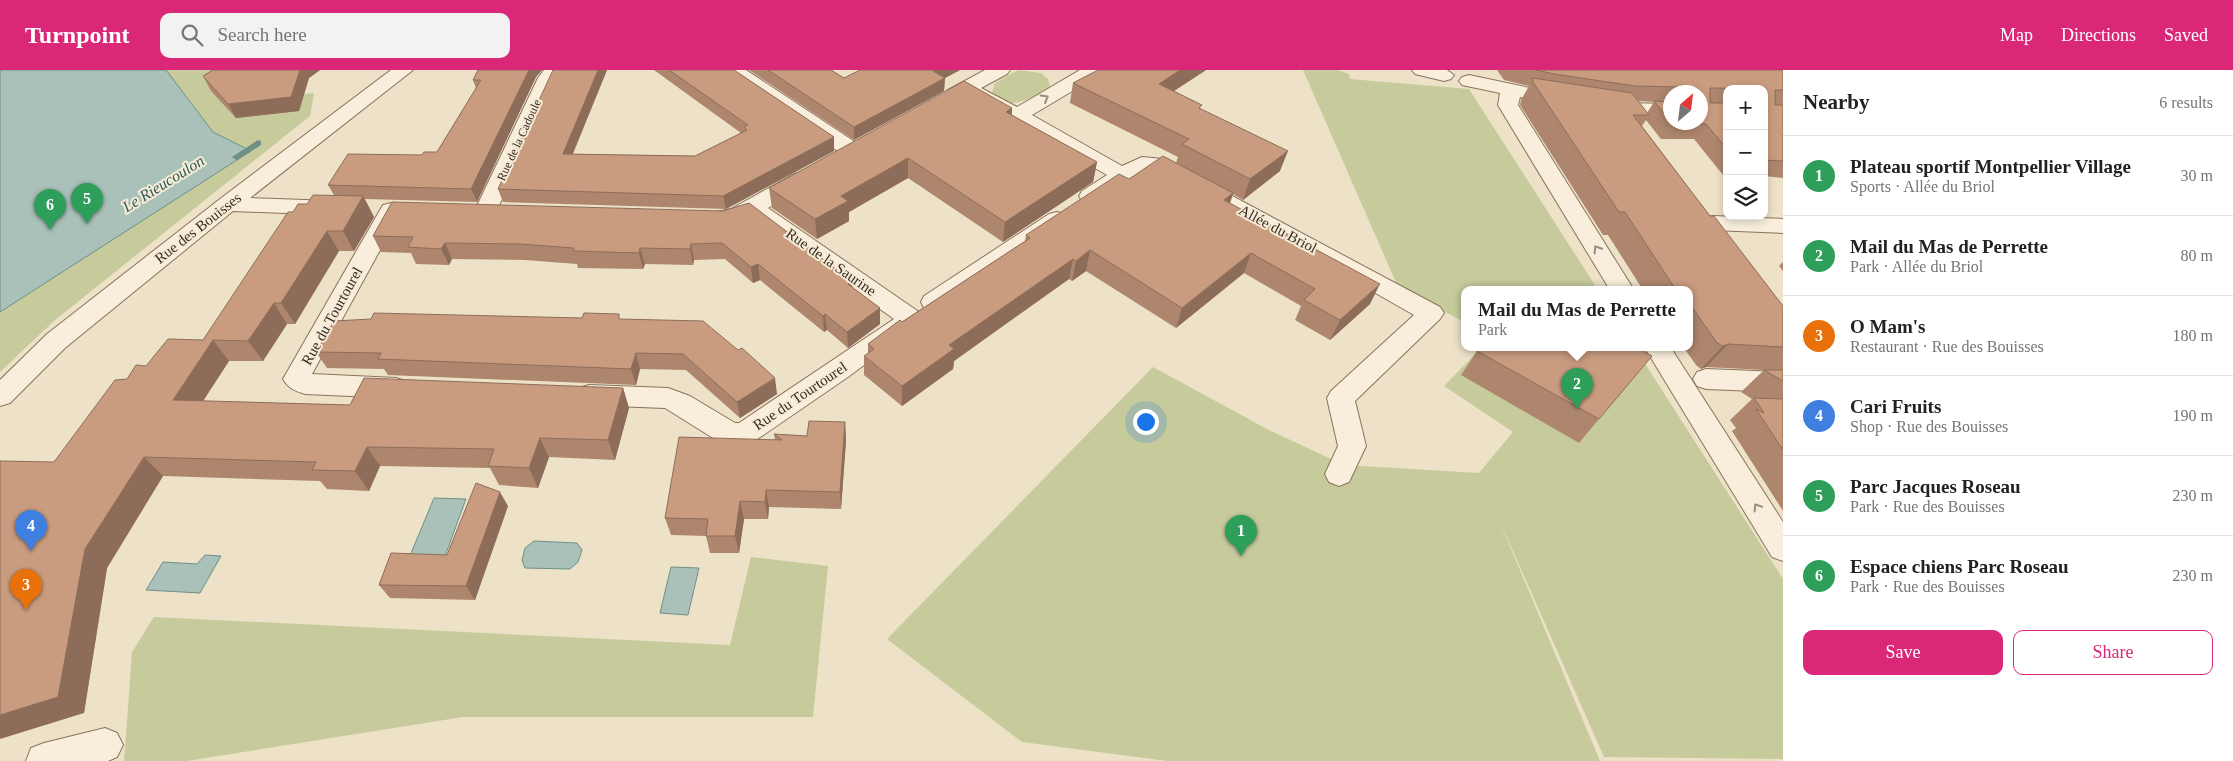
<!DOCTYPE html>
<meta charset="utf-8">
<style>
:root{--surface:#fff;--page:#f2f2f2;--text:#222;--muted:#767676;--line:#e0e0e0;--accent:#db2777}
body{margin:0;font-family:Georgia,serif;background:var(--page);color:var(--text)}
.controls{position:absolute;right:15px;top:15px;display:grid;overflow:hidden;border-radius:10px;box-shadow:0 2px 8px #0003}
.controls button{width:45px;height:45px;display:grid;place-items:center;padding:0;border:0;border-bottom:1px solid var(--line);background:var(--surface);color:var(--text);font:25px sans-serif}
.compass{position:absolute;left:1663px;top:15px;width:45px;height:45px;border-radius:50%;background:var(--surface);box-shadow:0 2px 8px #0003;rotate:28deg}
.you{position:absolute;left:1145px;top:351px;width:18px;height:18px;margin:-12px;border:4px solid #fff;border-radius:50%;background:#1a73e8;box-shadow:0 0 0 8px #1a73e833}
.badge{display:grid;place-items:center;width:32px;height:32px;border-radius:50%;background:var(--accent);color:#fff;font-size:16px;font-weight:700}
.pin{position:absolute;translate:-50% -41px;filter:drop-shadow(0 1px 2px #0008)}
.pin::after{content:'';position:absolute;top:26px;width:18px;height:15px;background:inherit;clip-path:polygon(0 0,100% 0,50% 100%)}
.popup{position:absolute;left:1461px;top:216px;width:232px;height:65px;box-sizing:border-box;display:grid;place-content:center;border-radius:10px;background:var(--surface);filter:drop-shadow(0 1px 4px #0005);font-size:16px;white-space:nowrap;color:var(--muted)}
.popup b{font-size:19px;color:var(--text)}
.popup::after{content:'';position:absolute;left:50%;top:100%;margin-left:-10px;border:10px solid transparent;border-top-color:var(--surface)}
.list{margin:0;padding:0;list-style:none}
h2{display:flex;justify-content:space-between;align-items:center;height:65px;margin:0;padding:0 20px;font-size:21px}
h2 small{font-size:16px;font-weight:400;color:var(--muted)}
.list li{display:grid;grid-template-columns:32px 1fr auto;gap:15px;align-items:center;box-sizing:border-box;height:80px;padding:0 20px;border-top:1px solid var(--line)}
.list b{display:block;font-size:19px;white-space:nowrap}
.list p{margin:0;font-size:16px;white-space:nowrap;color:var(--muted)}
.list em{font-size:16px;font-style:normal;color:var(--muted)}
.actions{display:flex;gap:10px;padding:15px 20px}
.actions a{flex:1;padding:11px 0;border:1px solid var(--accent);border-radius:10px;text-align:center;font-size:18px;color:var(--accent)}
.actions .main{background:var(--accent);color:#fff}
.icon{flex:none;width:28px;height:28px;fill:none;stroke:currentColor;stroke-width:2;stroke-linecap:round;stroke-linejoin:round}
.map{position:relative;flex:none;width:1783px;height:691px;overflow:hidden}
header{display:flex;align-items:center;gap:30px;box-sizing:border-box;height:70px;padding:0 25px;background:var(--accent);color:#fff}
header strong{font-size:24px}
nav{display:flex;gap:28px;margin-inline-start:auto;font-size:18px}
.search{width:350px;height:45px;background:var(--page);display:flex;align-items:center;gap:12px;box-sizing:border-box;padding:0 18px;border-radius:10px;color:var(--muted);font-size:19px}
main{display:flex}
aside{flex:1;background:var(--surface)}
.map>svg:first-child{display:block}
</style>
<header>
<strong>Turnpoint</strong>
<div class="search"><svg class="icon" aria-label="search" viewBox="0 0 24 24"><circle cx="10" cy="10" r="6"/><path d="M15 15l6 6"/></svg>Search here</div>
<nav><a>Map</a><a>Directions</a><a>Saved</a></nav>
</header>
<main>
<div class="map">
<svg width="1783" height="691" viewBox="0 0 1783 691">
<rect width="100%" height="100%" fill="#ede1c8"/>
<g fill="#c7cb9c">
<polygon points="0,0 234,0 262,29 314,23 310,46 55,250 0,302"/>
<path d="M1018 0 1041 3 1048 9 1050 17C1033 26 1008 45 992 22L995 13Z"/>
<polygon points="1303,0 1338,0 1349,4 1350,9 1469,19 1598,220 1464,220 1464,252 1398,217"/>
<polygon points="1481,278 1635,278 1783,509 1783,689 1604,687 1497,445 1600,691 1167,691 1022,672 887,569 1153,297 1267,359 1344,395 1479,403 1513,362 1444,316"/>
<polygon points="751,487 828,496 813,647 463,647 187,691 124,691 132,582 154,547 730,575"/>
</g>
<g fill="#a9c1b9" stroke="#6f9087">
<polygon points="0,0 166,0 213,62 251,81 0,242"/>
<polygon points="434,428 466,429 444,489 409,488"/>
<polygon points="534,471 577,473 582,480 578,492 570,499 525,498 522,490 525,478"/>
<polygon points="205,485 221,486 200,523 146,520 163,492 197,494"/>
<polygon points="671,497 699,498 688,545 660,543"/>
</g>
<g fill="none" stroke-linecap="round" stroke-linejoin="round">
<polygon fill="#6f9087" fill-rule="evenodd" points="258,70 261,71 261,75 239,89 236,90 232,87"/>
<defs>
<g id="minor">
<polygon points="391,0 413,0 250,128 334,131 342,133 345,138 342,143 334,145 233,141 65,278 10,333 0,336 0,310 47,264 220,129"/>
<polygon points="544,0 564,0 557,9 496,142 493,147 485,149 477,147 474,142 538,8"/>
<polygon points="723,0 746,0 861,76 864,81 861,86 853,87 845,86 726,4"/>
<polygon points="985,0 1010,0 1007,4 981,18 1017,37 1080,0 1104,0 1101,4 1032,45 1122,96 1142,87 1163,89 1440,237 1444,243 1440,249 1355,331 1366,376 1349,412 1339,416 1329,412 1325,404 1338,376 1327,328 1331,321 1414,245 1293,176 1150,100 1146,100 1098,131 1090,133 1082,131 1079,126 1082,121 1107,105 973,28 970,24 955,30 948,28 945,24 948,20"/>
<polygon points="1412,0 1447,0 1454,5 1451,9 1444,11 1415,4"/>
<polygon points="1469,5 1568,26 1571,30 1568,34 1561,36 1520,27 1518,35 1634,220 1610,220 1498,35 1500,23 1462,15 1459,11 1462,7"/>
<polygon points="1625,33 1670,34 1670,46 1618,43 1615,39 1618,35"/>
<path d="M802 102 810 104 813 109 810 114 768 138 919 242 923 248 919 254 911 257 907 263 848 307 756 370C743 374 734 377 721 373L665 338 589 335 579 332 575 325 579 318 589 315 668 318 690 326 735 353H739L894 249 751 147C739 154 724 157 711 153L708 148 711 143 731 139 794 104Z"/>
<path d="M391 133 399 135 402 140 312 304 396 308 405 311 409 318 405 325 396 328 305 324C295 321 288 318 283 309L380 140 383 135Z"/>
<polygon points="1057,142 1065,144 1068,149 1065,154 942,238 933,241 924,238 921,232 924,226 1049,144"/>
<polygon points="1713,146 1783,149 1783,163 1713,160 1705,158 1702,153 1705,148"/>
<polygon points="1645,278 1671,278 1783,452 1783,491 1772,487"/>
<polygon points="1706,299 1783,302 1783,322 1706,319 1697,316 1693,309 1697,302"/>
<polygon points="105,658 117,663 123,675 117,687 108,691 26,691 31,678 44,673"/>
</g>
</defs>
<use href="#minor" stroke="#89735d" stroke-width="2"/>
<use href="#minor" fill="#f8eedb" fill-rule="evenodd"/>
</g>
<g fill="#ae866d" fill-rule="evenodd">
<polygon points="213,0 320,0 309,8 299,41 236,48 211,21 203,6"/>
<polygon points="478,0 542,0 536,7 477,132 365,129 374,147 354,181 339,181 295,254 287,254 263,291 229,291 203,331 350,335 623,318 629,338 615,390 549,387 538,418 499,415 490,398 380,396 369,421 327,419 320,411 163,406 107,498 84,643 54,392 127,309 146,296 203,270 293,142 307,134 334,125 328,115 422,85 437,82 476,18 473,10"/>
<polygon points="607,0 573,84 695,86 741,63 654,0 734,0 834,67 834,81 726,139 503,132 498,119"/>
<polygon points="749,0 831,0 844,8 860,0 960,0 945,8 944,21 854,70"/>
<polygon points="1206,0 1174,21 1201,39 1280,101 1243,130 1233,124 1230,133 1370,234 1330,270 1295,250 1301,236 1244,203 1176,258 1086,201 1072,211 1069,209 954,291 953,299 902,336 864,305 864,286 868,283 868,274 1025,171 1026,165 1129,109 1176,93 1178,87 1070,33 1073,13"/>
<path d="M1497 0H1783V108L1764 106V19H1727V105H1723L1694 69H1661L1646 50 1642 56 1710 146 1783 236V441L1732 361 1736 358 1730 350 1752 329 1741 322 1764 300 1706 297 1701 299 1696 295 1684 278H1690V220H1643L1608 165H1603L1520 35 1521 30 1529 16 1504 10ZM1670 22H1700V52H1670ZM1638 31 1654 32 1647 43Z"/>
<polygon points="1012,38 1012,45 1097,92 1093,112 1003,172 908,108 849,142 849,151 817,169 772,138 769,118"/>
<polygon points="723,141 853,218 880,238 880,254 848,278 827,260 824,262 760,210 753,213 725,189 694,190 693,195 645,194 643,199 578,198 577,194 525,190 452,189 449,195 416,194 411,183 381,182 373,166"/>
<polygon points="1783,192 1783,201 1779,196"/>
<polygon points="621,249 777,324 740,348 686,300 640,299 636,315 388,305 384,299 327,298 316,282"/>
<polygon points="1477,281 1599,349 1579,373 1461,305"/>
<polygon points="845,352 846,370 841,439 769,437 768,449 744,449 739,483 710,483 706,466 671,465 665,448 775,370 774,364 807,366"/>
<polygon points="508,436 475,530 390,528 379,515 447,485"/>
</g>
<g fill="#8d6d59">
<polygon points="300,0 320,0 309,8 299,41 236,48 228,34"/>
<polygon points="529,0 542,0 536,7 477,132 471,119"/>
<polygon points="598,0 607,0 567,97 563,84"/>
<polygon points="936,0 960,0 945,8 944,21 854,70 854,57"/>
<polygon points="1180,0 1206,0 1154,34 1159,14"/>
<polygon points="1012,38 1010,58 1006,42"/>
<polygon points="834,67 834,81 726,139 723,126"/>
<polygon points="1288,81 1280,101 1243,130 1250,109"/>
<polygon points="908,88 908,108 849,142 849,151 817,169 815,149 841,126"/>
<polygon points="1097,92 1093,112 1003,172 1005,152"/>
<polygon points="1233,123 1227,143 1224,130"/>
<polygon points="363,126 374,147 354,181 343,161"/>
<polygon points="327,161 339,181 295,254 281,233"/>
<polygon points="445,173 452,189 449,195 441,179"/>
<polygon points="691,174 694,190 693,195 690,179"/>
<polygon points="640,178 645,194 643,199 639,183"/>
<polygon points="1090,180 1086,201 1072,211 1076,191"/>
<polygon points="1251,183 1244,203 1176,258 1182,238"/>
<polygon points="1073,189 1069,209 954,291 953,299 902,336 902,316 949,275"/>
<polygon points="758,194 760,210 753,213 751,197"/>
<polygon points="852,211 853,227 848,214"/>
<polygon points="1380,214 1370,234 1330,270 1340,250"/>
<polygon points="274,233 287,254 263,291 248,271"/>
<polygon points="880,238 880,254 848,278 847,262"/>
<polygon points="825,244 827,260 824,262 823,246"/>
<polygon points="213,270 229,291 190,351 173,330"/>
<polygon points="1728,274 1706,297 1701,299 1723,276"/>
<polygon points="636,283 640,299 636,315 631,299"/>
<polygon points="775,308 777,324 740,348 737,332"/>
<polygon points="623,318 629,338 615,390 608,370"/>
<polygon points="845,352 846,370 841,439 840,422"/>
<polygon points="540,368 549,387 538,418 529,398"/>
<polygon points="367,377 380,396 369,421 355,401"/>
<polygon points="144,387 163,406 107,498 84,643 0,669 0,645 85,479"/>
<polygon points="766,420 769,437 768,449 765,432"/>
<polygon points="500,422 508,436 475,530 466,516"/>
<polygon points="740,431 744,449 739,483 735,466"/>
</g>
<g fill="#ca9c7f" stroke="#8d6d59">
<polygon points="213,0 300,0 291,27 228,34 203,6"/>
<polygon points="478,0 529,0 471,119 328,115 348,84 422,85 424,82 437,82 481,10 473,10"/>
<polygon points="553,0 598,0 563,84 695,86 747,60 744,57 748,55 669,0 734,0 834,67 723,126 498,119"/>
<polygon points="768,0 831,0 844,8 860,0 936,0 933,1 945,8 854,57"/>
<polygon points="1098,0 1180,0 1159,14 1202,35 1199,38 1288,81 1250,109 1182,74 1189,69 1073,13"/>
<polygon points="1536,0 1783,0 1783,20 1775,20 1775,35 1783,35 1783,91 1764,90 1764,19 1710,18 1710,33 1727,33 1727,79 1706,54 1672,52 1700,52 1700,22 1683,22 1683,18 1681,17 1635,16 1554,4"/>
<polygon points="1533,8 1632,23 1649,45 1633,45 1710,146 1714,146 1783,236 1783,277 1728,274 1723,276 1717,273 1692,237 1690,240 1690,220 1676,220 1625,142 1619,142 1533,12"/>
<polygon points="964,11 1012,38 1006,42 1097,92 1005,152 908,88 841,126 848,131 815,149 769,118"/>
<polygon points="1654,31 1670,32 1670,51"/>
<polygon points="1163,86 1233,123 1224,130 1380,214 1340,250 1304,230 1315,219 1251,183 1182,238 1090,180 1076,191 1073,189 949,275 954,279 902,316 864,286 874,279 868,274 900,250 902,252 1030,168 1026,165 1119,104 1129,109"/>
<polygon points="313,125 363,126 343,161 327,161 281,233 274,233 248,271 213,270 173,330 350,335 364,308 623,318 608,370 540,368 529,398 488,396 494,379 367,377 355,401 312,400 316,392 144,387 85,479 58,627 0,645 0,391 54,392 115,310 127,309 136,295 146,296 168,269 203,270 288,142 293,142 298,134 307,134"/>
<polygon points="392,132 723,141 749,133 852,211 848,214 880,238 847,262 825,244 823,246 758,194 751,197 722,173 691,174 690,179 640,178 639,183 573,181 574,178 519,174 445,173 441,179 408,177 413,167 373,166"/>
<polygon points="374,243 582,248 584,243 619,244 619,249 703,251 738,280 742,278 775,308 737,332 683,284 636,283 631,299 378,289 381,283 316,282 334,251 371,249"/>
<polygon points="1480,278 1637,278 1652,286 1599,349 1477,281"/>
<polygon points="1764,300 1783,300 1783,311"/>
<polygon points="1754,328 1783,329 1783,380 1756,339 1764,343"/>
<polygon points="809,351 845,352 840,422 766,420 765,432 740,431 735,466 706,466 708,449 665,448 679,367 782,370 774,364 807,366"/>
<polygon points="476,413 500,422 466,516 379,515 391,483 447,485"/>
</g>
<defs><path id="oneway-chevron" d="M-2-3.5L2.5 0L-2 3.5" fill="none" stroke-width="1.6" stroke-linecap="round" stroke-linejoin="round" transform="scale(1.25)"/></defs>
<g stroke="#988d7e">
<use href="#oneway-chevron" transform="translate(1045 28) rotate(-30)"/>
<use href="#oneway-chevron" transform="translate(1597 179) rotate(-122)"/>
<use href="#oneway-chevron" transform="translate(1757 437) rotate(-122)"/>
</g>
<g text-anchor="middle" stroke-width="4" stroke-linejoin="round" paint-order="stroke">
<g font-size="12" fill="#392c20" stroke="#f5ebd7">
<text transform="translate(519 70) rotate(-65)" y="4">Rue de la Cadoule</text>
</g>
<g font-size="15" fill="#392c20" stroke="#f5ebd7">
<text transform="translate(198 158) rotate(-38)" y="5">Rue des Bouisses</text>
<text transform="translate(1278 159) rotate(28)" y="5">Allée du Briol</text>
<text transform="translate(831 192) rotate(35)" y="5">Rue de la Saurine</text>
<text transform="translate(332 246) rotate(-61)" y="5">Rue du Tourtourel</text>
<text transform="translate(800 326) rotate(-34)" y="5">Rue du Tourtourel</text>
</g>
<g font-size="16" font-style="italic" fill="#305955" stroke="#f5ebd7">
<text transform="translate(163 113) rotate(-32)" y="6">Le Rieucoulon</text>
</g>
</g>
</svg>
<div class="controls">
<button>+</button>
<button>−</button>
<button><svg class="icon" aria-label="layers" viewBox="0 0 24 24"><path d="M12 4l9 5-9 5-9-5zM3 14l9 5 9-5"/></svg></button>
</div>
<svg class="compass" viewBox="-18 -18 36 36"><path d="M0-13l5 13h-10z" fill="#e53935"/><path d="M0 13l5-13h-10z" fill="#767676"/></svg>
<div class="you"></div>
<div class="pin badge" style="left:1241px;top:486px;background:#2e9e5b">1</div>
<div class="pin badge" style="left:1577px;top:339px;background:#2e9e5b">2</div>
<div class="popup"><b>Mail du Mas de Perrette</b>Park</div>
<div class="pin badge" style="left:26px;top:540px;background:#e8710a">3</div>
<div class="pin badge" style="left:31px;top:481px;background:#3f7fe0">4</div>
<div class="pin badge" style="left:87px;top:154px;background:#2e9e5b">5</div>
<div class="pin badge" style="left:50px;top:160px;background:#2e9e5b">6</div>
</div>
<aside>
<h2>Nearby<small>6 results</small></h2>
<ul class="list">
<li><span class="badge" style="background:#2e9e5b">1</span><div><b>Plateau sportif Montpellier Village</b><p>Sports · Allée du Briol</p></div><em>30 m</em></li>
<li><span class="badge" style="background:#2e9e5b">2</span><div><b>Mail du Mas de Perrette</b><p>Park · Allée du Briol</p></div><em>80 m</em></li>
<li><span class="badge" style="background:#e8710a">3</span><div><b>O Mam's</b><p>Restaurant · Rue des Bouisses</p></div><em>180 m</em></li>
<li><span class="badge" style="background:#3f7fe0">4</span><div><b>Cari Fruits</b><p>Shop · Rue des Bouisses</p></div><em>190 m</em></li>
<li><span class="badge" style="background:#2e9e5b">5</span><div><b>Parc Jacques Roseau</b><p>Park · Rue des Bouisses</p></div><em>230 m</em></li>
<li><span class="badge" style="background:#2e9e5b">6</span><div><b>Espace chiens Parc Roseau</b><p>Park · Rue des Bouisses</p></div><em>230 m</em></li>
</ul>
<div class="actions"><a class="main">Save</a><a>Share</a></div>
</aside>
</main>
